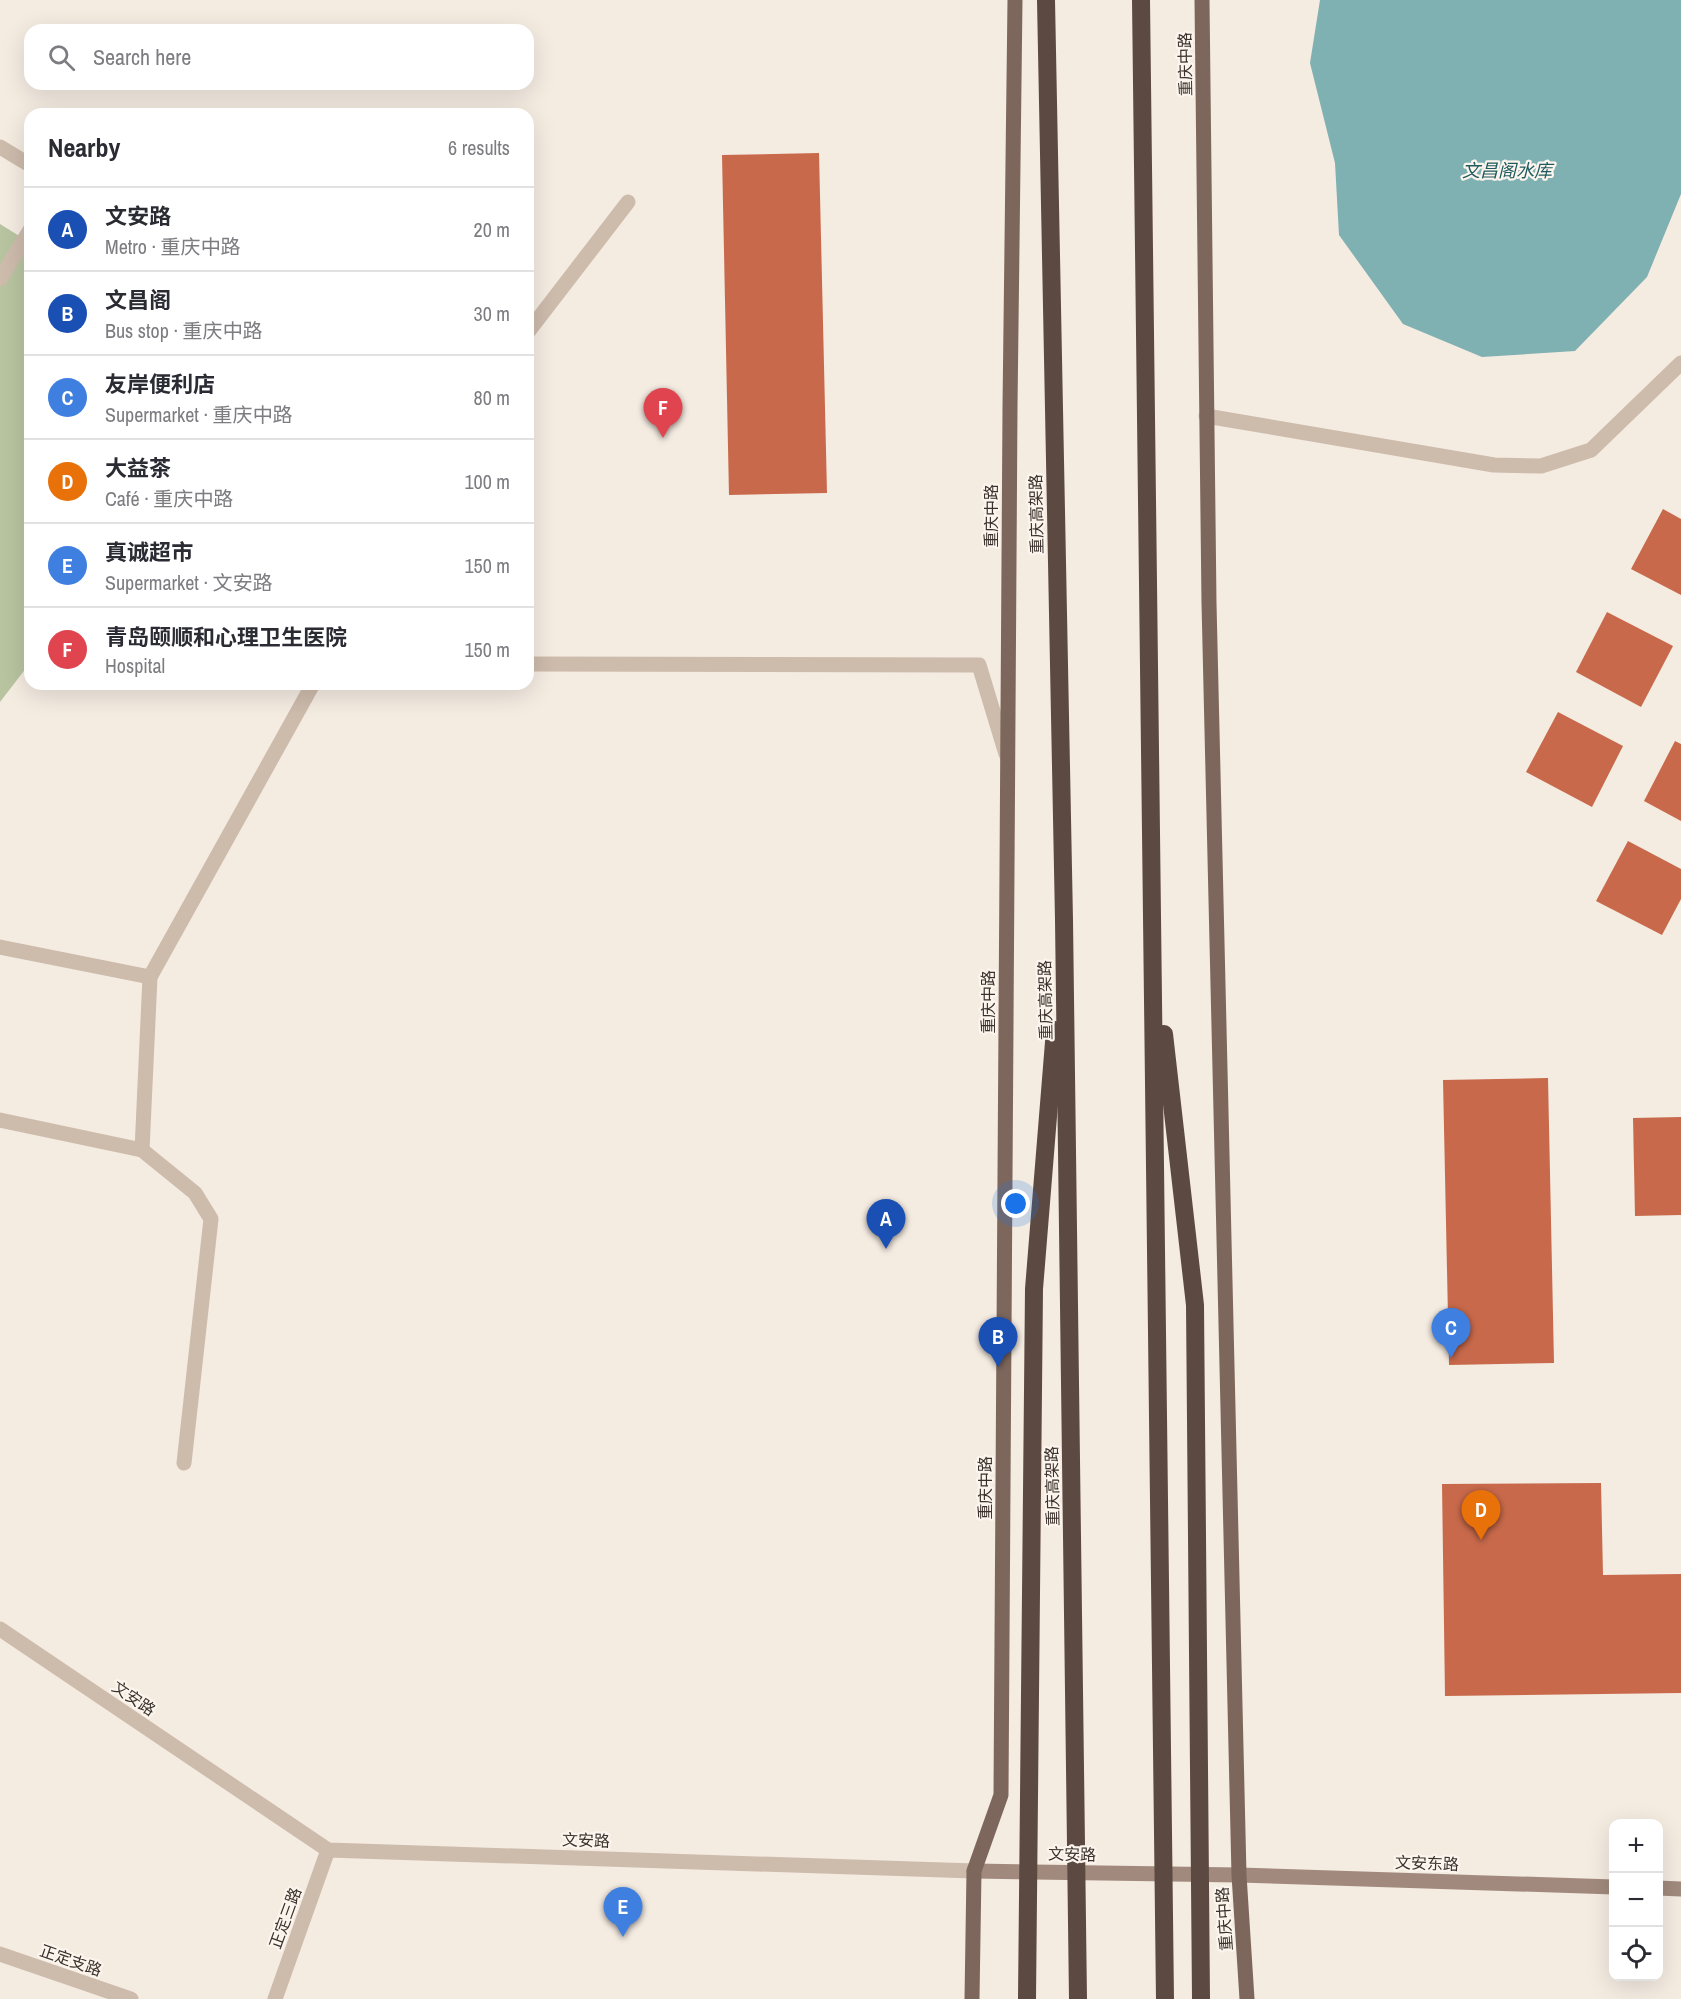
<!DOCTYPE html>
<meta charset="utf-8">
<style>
:root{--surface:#fff;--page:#f7f7f7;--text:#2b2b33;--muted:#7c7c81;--line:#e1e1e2;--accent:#1f5a5e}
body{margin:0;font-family:"Archivo Narrow","Noto Sans SC",sans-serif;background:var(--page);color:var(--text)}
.controls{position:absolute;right:18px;bottom:18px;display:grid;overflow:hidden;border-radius:12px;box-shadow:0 6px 24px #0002}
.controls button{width:54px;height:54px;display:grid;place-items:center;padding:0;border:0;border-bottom:2px solid var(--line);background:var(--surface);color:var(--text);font:30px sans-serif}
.you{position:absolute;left:1016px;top:1204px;width:21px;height:21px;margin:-15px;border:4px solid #fff;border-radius:50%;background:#1a73e8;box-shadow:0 0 0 9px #1a73e833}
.badge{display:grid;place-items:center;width:39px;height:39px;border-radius:50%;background:var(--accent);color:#fff;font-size:20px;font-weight:700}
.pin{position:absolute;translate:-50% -50px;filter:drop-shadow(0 2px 3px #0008)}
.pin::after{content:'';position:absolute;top:32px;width:21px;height:18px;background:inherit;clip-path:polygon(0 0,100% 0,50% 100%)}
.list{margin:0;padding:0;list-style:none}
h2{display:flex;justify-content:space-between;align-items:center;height:78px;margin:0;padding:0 24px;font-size:26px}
h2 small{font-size:20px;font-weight:400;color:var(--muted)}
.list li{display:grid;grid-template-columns:39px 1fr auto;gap:18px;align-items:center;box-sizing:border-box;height:84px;padding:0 24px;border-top:2px solid var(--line)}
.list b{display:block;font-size:22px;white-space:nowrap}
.list p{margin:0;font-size:20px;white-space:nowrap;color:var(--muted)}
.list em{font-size:20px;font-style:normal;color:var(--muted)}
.icon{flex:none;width:33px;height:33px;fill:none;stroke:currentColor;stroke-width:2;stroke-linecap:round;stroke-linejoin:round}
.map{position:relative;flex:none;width:1681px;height:1999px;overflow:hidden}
.search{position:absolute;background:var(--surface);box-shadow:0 6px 24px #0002;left:24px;top:24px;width:510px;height:66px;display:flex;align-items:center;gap:15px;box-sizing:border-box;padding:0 21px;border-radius:18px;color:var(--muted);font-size:22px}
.panel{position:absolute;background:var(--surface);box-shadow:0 6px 24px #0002;left:24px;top:108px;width:510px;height:582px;border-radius:18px}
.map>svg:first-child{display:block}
</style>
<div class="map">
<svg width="1681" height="1999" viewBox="0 0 1681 1999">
<rect width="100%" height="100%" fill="#f4ebe1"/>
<polygon fill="#b8c4a0" points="0,224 29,242 30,663 0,702"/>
<polygon fill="#7fb0b2" points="1320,0 1681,0 1681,194 1647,277 1575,351 1482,357 1403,324 1339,235 1335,163 1310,63"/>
<g fill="#c8694b">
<polygon points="819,153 827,493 729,495 722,155"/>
<polygon points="1663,509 1681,519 1681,595 1631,569"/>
<polygon points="1607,612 1673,646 1641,707 1576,672"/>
<polygon points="1558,712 1623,746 1592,807 1526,772"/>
<polygon points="1675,741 1681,744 1681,821 1644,801"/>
<polygon points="1628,841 1681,869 1681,899 1662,935 1596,901"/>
<polygon points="1548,1078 1554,1363 1449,1365 1443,1080"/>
<polygon points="1681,1117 1681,1215 1635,1216 1633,1118"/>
<polygon points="1601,1483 1603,1575 1681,1574 1681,1693 1445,1696 1442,1484"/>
</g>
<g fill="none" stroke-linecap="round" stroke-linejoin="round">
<g stroke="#cdbbac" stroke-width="15">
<polyline points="0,147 30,165"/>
<polyline points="0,279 30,230"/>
<polyline points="528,332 628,202"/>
<polyline points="1206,416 1494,465 1541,466 1591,450 1681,363"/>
<polyline points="528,664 979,665 1006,754"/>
<polyline points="150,977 313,684"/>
<polyline points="0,1954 131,1999"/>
<polyline points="275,1999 328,1850"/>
</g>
<g stroke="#cdbbac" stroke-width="15">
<polyline points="0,947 150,977 142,1150 0,1120"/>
<polyline points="142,1150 195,1193 211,1219 184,1463"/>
<polyline points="0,1629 328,1850 974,1871"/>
</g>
<g stroke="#a18a7d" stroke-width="15">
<polyline points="974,1871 1239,1875 1614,1887"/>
<polyline points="1658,1888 1681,1889"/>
</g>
<g stroke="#7d675c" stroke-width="15">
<polyline points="1202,0 1209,603 1239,1875 1247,1999"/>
<polyline points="972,1999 974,1871 1001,1795 1010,407 1015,0"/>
</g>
<g stroke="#5c4a42" stroke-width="18">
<polyline points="1046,0 1064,920 1078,1999"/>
<polyline points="1141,0 1165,1999"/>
<polyline points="1164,1034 1195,1305 1201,1999"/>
<polyline points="1027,1999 1034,1289 1055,1030"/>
</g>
</g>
<g text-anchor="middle" stroke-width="4.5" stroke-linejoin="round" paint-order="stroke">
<g font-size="16" fill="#3b302b" stroke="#fbf5ee">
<text transform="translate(1185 64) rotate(-91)" y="6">重庆中路</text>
<text transform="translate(1036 514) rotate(-91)" y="6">重庆高架路</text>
<text transform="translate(991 516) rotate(-90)" y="6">重庆中路</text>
<text transform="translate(1045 1000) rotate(-91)" y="6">重庆高架路</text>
<text transform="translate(988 1002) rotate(-90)" y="6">重庆中路</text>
<text transform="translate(1052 1486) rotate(-91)" y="6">重庆高架路</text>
<text transform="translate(985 1488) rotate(-90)" y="6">重庆中路</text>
<text transform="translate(134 1698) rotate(34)" y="6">文安路</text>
<text transform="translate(586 1840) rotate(2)" y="6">文安路</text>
<text transform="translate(1072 1854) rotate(1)" y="6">文安路</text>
<text transform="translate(1427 1863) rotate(2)" y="6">文安东路</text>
<text transform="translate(285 1918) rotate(-70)" y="6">正定三路</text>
<text transform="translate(1224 1919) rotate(-94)" y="6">重庆中路</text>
<text transform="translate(71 1960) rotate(19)" y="6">正定支路</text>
</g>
<g font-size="18" font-style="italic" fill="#1f5a5e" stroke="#fbf5ee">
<text x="1507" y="177">文昌阁水库</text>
</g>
</g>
</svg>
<div class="controls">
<button>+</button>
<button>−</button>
<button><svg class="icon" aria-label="locate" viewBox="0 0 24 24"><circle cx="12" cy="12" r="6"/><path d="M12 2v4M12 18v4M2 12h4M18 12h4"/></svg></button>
</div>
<div class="you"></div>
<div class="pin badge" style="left:886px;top:1249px;background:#1a4fb4">A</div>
<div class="pin badge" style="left:998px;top:1367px;background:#1a4fb4">B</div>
<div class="pin badge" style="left:1451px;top:1358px;background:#3f7fe0">C</div>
<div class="pin badge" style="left:1481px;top:1540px;background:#e8710a">D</div>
<div class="pin badge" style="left:623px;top:1937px;background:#3f7fe0">E</div>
<div class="pin badge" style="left:663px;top:438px;background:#e0444e">F</div>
<div class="search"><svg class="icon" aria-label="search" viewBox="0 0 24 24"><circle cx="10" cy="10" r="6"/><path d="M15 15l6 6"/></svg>Search here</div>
<section class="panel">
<h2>Nearby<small>6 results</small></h2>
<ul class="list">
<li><span class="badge" style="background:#1a4fb4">A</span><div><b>文安路</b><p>Metro · 重庆中路</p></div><em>20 m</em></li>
<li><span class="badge" style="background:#1a4fb4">B</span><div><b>文昌阁</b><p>Bus stop · 重庆中路</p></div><em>30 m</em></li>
<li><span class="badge" style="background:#3f7fe0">C</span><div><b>友岸便利店</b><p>Supermarket · 重庆中路</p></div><em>80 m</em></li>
<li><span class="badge" style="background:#e8710a">D</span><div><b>大益茶</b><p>Café · 重庆中路</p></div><em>100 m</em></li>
<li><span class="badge" style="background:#3f7fe0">E</span><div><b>真诚超市</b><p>Supermarket · 文安路</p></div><em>150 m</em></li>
<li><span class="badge" style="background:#e0444e">F</span><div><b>青岛颐顺和心理卫生医院</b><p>Hospital</p></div><em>150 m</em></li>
</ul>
</section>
</div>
